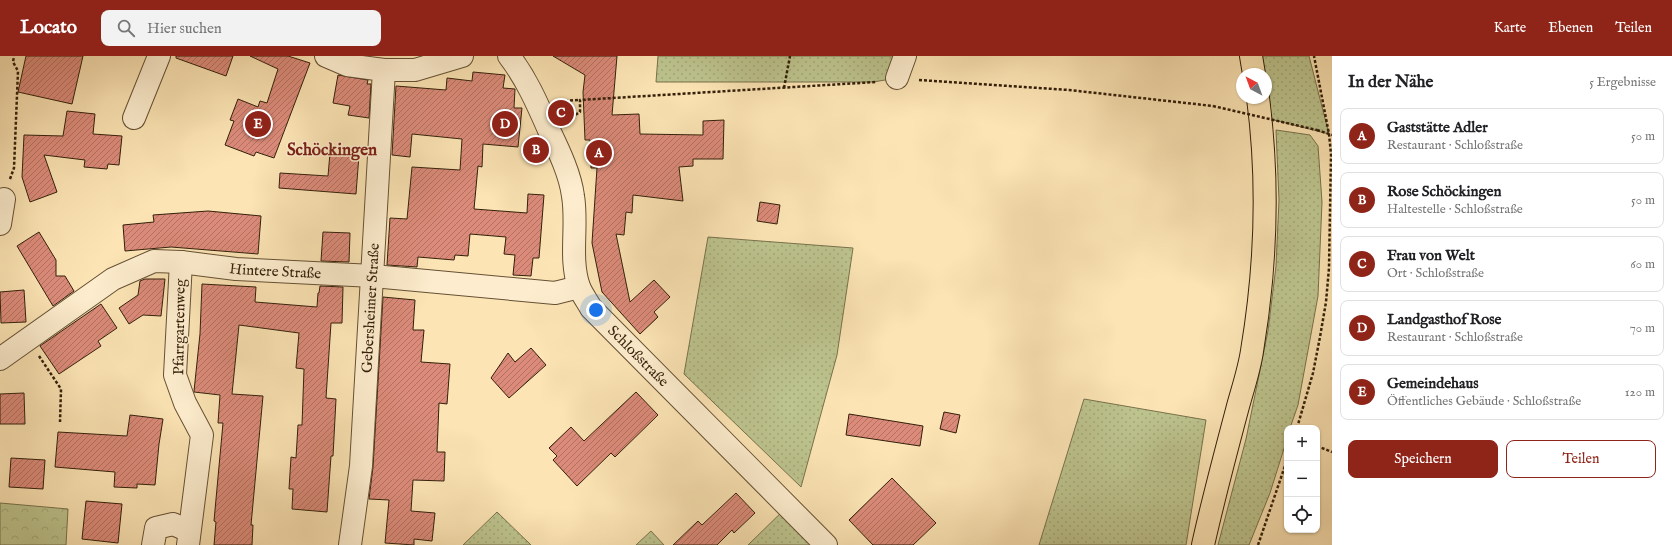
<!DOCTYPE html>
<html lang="de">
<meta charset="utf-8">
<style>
:root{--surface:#fff;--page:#f2f2f2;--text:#202124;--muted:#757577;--line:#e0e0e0;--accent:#8f2418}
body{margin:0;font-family:"IM FELL English",serif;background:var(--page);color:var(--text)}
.controls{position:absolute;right:12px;bottom:12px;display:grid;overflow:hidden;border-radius:8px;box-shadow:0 1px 3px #0004}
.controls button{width:36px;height:36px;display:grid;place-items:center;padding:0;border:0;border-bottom:1px solid var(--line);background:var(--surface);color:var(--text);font:20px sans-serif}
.compass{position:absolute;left:1236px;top:12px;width:36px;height:36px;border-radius:50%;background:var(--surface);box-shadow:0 1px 3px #0004;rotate:319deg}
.you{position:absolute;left:596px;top:254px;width:14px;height:14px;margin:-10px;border:3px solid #fff;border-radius:50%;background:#1a73e8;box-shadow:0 0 0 6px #1a73e833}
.badge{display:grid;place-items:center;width:26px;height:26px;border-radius:50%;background:var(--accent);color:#fff;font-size:13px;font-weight:700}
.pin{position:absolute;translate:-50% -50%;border:2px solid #fff;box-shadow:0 1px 4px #0006}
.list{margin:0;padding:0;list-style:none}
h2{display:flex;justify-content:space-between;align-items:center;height:52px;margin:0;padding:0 16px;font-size:17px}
h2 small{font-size:13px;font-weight:400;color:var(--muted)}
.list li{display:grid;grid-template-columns:26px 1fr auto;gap:12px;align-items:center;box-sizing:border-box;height:56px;margin:0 8px 8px;padding:0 8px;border:1px solid var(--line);border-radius:8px}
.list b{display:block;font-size:15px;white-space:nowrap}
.list p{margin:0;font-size:13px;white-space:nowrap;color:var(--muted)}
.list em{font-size:13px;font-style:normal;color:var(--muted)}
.actions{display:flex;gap:8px;padding:12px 16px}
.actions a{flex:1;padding:9px 0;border:1px solid var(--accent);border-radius:8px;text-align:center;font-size:14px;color:var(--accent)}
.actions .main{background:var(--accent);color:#fff}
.icon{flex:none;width:22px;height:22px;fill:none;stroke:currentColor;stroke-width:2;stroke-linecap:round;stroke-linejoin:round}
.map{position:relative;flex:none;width:1332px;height:489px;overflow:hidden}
header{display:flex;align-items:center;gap:24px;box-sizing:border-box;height:56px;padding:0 20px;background:var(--accent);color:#fff}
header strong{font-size:19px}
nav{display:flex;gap:22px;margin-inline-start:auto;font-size:14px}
.search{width:280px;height:36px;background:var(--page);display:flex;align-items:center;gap:10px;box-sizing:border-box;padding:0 14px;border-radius:8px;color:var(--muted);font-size:15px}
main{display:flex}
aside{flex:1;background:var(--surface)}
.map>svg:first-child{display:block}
</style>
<header>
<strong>Locato</strong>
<div class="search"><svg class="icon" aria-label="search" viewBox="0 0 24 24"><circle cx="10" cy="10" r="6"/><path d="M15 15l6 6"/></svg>Hier suchen</div>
<nav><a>Karte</a><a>Ebenen</a><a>Teilen</a></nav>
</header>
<main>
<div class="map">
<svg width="1332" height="489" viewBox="0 0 1332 489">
<defs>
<pattern id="grass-dots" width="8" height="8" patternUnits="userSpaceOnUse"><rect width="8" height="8" fill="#bdc48e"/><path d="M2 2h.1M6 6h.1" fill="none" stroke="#a3a879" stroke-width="1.8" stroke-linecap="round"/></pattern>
<pattern id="park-crowns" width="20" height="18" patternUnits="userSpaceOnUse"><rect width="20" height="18" fill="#bdc48e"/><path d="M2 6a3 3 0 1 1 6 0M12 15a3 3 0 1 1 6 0" fill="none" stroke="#a3a879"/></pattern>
<pattern id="building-hatch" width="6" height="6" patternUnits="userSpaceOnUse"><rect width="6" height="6" fill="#dc8b7a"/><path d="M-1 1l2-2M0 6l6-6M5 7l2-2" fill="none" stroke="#b37162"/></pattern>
</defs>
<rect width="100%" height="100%" fill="#fce4b4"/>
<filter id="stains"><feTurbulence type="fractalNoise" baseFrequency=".005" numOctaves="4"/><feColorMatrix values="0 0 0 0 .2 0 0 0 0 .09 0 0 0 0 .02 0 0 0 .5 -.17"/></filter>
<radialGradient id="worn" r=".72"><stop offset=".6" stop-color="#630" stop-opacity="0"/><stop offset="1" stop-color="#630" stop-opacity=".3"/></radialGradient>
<g fill="url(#grass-dots)" stroke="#78724c">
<polygon points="658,0 905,0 897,22 873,26 656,26"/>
<polygon points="1251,0 1309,0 1329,78 1262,61 1266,42 1266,18 1254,18"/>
<polygon points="1276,74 1310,79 1318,90 1322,146 1318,240 1298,349 1290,372 1287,372 1287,383 1270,437 1249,489 1218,489 1246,383 1268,275 1276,210 1279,144"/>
<polygon points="708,181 853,192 837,299 801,431 684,318"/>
<polygon points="1084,343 1206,364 1186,489 1039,489"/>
<polygon points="788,450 817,489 748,489"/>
<polygon points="497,456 531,489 463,489"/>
<polygon points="651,475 664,489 636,489"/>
</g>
<polygon fill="url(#park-crowns)" stroke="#78724c" points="0,447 68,453 66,489 0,489"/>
<g fill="url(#building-hatch)" stroke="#331f0a">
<polygon points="26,0 83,0 72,48 18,36"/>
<polygon points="176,0 233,0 226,20 176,2"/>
<polygon points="250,0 288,0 310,7 274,102 256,96 254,100 225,89 234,65 230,64 238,43 258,51 260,45 267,47 278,13"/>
<polygon points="553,0 617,0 612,59 639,58 640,78 703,79 703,65 724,64 723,103 693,103 693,110 679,111 683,145 633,139 632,157 626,156 624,179 616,178 630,246 654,224 670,241 654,256 658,261 640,278 602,236 592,187 597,112 591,112 590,84 585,84 583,36 585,19"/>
<polygon points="473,16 505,19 503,32 515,33 514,52 522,52 518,91 483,88 482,111 478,110 474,153 527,157 528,138 544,139 539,202 533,202 531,220 513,219 515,199 504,198 506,181 470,178 468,200 455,199 454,204 418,201 417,211 387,209 390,162 407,163 412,111 460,114 462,83 412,78 410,101 392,99 396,30 446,34 447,22 472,25"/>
<polygon points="338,19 368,24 367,28 371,28 369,62 348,59 350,50 333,47"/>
<polygon points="67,55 95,58 93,78 122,80 119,109 108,108 107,113 84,111 85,104 44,99 57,136 30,146 22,121 24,79 63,80"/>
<polygon points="330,97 359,99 356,138 279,132 280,117 328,120"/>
<polygon points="760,146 780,149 777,168 757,165"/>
<polygon points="208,155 261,160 258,198 171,191 125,195 123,169 154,166 153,159"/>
<polygon points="39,176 56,204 56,220 65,220 74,235 53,250 17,190"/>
<polygon points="323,176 350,177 349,206 321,205"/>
<polygon points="145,223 165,223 161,260 143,259 129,268 119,252 138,239 140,225"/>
<polygon points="202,228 256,231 255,246 317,251 318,237 319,237 320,230 343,231 342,267 331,267 326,342 336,343 333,400 331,400 327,456 292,453 293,433 289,433 291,401 296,402 298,369 302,369 304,313 296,312 299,277 239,269 232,338 263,340 251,469 253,469 252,489 214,489 216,466 214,465 223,367 218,367 220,339 194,336 194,335 200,278"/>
<polygon points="24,234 26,266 1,267 0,236"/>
<polygon points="383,241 415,244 413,274 424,274 421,306 450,308 447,348 439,347 437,396 445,396 444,425 413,424 411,455 435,457 432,485 414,483 414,489 385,487 389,444 369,443 373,411"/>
<polygon points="101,248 117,272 98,285 101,290 59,318 40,290"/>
<polygon points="531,292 546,309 509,342 491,322 508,297 515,306"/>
<polygon points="636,336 658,359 615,401 611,397 577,430 553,404 557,400 549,392 571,371 584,385"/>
<polygon points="24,337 25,368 0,368 0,338"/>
<polygon points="944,356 960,359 956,377 940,373"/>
<polygon points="849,358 923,370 920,390 846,379"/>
<polygon points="130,359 163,363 159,388 155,429 137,428 137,432 114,431 115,416 55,411 58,376 127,380"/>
<polygon points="11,402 45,404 43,433 9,431"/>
<polygon points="892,422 936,467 913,489 873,489 849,464"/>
<polygon points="736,437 755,457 734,477 732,474 717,489 673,489 698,465 702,469"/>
<polygon points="86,445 122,448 118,487 82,483"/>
</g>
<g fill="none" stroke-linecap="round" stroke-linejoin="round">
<defs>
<g id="minor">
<polyline points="326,0 347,9 384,14 415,14 462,0"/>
<path id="s1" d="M509 0C526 22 537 47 548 72 558 93 570 117 573 140 578 170 569 202 579 231 582 238 587 245 591 252L826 489"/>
<polyline points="897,22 905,0"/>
<polyline points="134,62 159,0"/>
<polyline points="0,168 4,143"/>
<polyline points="181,206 175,319 185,347 202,379 188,489"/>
<path id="s2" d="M0 303 113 223 154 205 181 206 236 213 373 220 555 237 579 231"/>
<polyline points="153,489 156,472 173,468 189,475"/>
<path id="s3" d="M350 489 361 410 384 14"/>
</g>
<g id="major">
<polyline points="1251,0 1254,18"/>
<path d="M1203 489C1213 444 1225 399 1237 354 1242 335 1249 315 1252 295 1266 211 1269 126 1258 42"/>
</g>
</defs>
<use href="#minor" stroke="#655034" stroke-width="24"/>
<use href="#major" stroke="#331f0a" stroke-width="24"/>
<g stroke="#331f0a" stroke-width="2.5" stroke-dasharray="3 2" stroke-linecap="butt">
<polyline points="919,24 1069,34 1213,50"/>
<polyline points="784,32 790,0"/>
<polyline points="560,45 580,44"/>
<polyline points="567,64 580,56 580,44 876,26"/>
<polyline points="1317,74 1332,79"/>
<polyline points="10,123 14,112 18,15 13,6 14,0"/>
<polyline points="39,300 61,333 60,366"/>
<polyline points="1297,372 1313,317 1320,281 1326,246 1329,212 1331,98 1329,78 1314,0"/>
<polyline points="1317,390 1332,396"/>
<polyline points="1258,489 1287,404"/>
</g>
<use href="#minor" stroke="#fdedce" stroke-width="22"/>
<use href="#major" stroke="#fce4b4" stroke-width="22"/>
<polyline stroke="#331f0a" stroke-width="2.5" stroke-dasharray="3 2" stroke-linecap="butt" points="1213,50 1317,74"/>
</g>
<g text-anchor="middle" stroke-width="3" stroke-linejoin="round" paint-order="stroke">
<g font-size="15" fill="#331f0a" stroke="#fdedce">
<text dy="5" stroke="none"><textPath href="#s2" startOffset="305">Hintere Straße</textPath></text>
<text dy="5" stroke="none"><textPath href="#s3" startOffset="238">Gebersheimer Straße</textPath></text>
<text transform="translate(179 271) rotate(-89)" y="5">Pfarrgartenweg</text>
<text dy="5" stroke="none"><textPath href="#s1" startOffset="338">Schloßstraße</textPath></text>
</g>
<g font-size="17" font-weight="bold" fill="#7a1f14" stroke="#fdedce">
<text x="332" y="99">Schöckingen</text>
</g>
</g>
<rect width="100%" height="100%" filter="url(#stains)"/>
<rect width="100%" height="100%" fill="url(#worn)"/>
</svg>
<div class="controls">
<button>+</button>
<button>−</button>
<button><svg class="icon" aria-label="locate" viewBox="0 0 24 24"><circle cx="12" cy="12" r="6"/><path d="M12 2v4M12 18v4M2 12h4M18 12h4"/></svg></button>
</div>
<svg class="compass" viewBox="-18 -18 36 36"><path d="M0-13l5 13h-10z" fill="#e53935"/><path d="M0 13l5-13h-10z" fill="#757577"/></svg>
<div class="you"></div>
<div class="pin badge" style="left:599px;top:97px">A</div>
<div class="pin badge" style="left:536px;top:94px">B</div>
<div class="pin badge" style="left:561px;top:57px">C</div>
<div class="pin badge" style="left:505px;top:68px">D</div>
<div class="pin badge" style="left:258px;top:68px">E</div>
</div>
<aside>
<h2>In der Nähe<small>5 Ergebnisse</small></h2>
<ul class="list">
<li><span class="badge">A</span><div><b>Gaststätte Adler</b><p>Restaurant · Schloßstraße</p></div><em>50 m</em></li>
<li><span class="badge">B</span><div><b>Rose Schöckingen</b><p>Haltestelle · Schloßstraße</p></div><em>50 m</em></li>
<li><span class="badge">C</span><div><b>Frau von Welt</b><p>Ort · Schloßstraße</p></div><em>60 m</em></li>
<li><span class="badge">D</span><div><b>Landgasthof Rose</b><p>Restaurant · Schloßstraße</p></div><em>70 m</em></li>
<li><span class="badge">E</span><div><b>Gemeindehaus</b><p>Öffentliches Gebäude · Schloßstraße</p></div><em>120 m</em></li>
</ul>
<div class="actions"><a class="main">Speichern</a><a>Teilen</a></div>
</aside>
</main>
